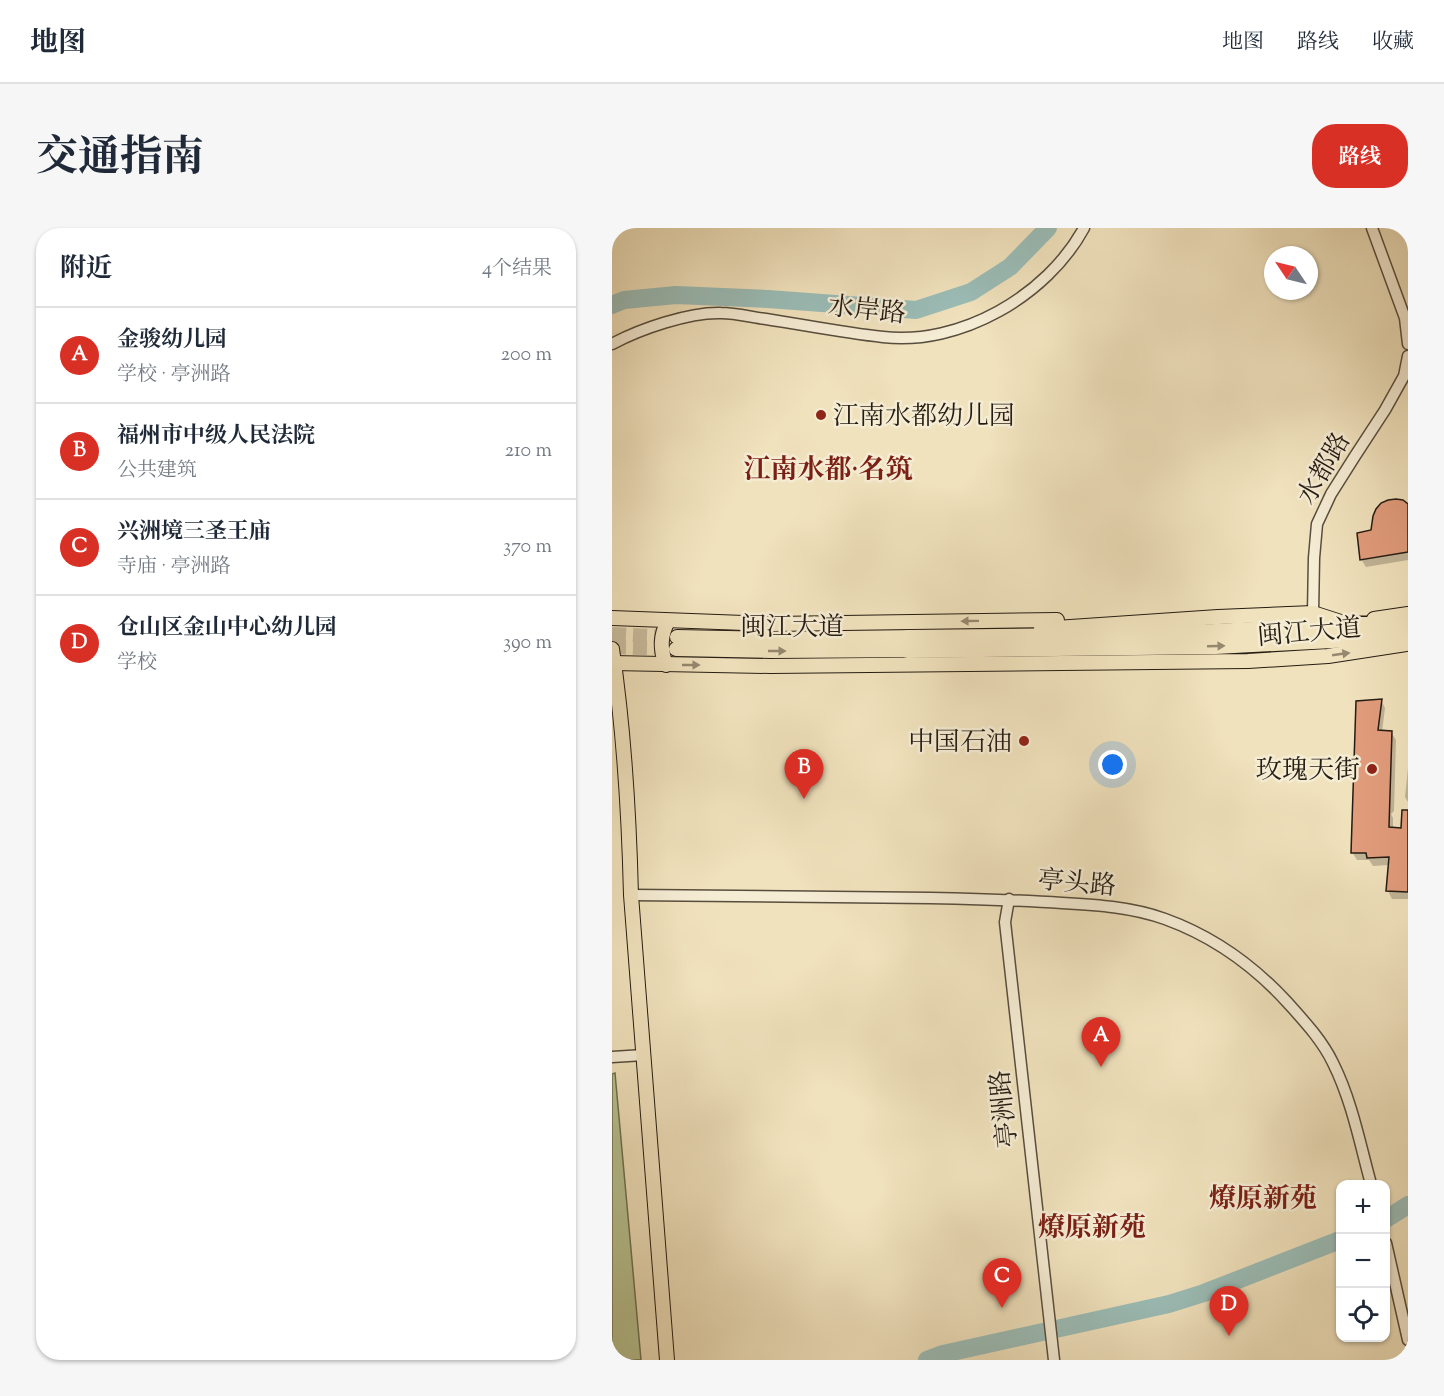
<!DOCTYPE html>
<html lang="zh">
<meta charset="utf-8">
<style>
:root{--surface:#fff;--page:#f6f6f7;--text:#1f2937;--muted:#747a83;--line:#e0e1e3;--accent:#d93025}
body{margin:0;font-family:"Sorts Mill Goudy","Noto Serif SC",serif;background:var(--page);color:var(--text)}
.controls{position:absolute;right:18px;bottom:18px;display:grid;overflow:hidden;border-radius:12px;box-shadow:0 2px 4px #0004}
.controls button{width:54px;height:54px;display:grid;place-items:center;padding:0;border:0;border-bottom:2px solid var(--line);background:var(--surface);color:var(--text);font:30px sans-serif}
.compass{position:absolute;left:652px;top:18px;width:54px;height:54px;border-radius:50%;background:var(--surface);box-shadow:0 2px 4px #0004;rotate:305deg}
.you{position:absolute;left:501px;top:537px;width:21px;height:21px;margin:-15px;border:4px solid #fff;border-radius:50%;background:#1a73e8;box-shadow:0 0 0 9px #1a73e833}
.badge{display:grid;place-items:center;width:39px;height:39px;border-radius:50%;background:var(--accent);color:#fff;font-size:20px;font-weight:700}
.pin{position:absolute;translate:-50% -50px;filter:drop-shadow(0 2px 3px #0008)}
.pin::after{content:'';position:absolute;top:32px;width:21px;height:18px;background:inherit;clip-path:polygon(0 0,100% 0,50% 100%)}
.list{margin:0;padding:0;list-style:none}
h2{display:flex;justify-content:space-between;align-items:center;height:78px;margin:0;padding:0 24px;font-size:26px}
h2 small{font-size:20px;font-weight:400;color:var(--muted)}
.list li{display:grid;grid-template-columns:39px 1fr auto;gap:18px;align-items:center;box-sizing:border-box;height:96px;padding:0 24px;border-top:2px solid var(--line)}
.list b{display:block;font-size:22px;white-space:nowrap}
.list p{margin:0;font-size:20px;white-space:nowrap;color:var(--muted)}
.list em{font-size:20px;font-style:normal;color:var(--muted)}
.icon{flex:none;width:33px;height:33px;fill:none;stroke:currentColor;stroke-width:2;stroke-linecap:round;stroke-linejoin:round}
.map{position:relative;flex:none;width:796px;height:1132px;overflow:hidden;border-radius:24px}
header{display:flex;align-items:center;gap:36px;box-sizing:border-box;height:84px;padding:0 30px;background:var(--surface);border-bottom:2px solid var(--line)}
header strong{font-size:28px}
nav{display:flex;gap:33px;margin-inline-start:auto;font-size:21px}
.intro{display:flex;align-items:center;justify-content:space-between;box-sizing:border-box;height:144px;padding:0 36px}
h1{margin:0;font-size:42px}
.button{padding:15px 27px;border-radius:24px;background:var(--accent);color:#fff;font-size:21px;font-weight:700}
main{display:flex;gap:36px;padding:0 36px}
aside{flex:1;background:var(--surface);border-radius:24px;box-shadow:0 2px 4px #0004}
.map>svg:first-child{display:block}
</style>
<header>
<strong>地图</strong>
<nav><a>地图</a><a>路线</a><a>收藏</a></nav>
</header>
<div class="intro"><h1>交通指南</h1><a class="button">路线</a></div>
<main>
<aside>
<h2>附近<small>4个结果</small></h2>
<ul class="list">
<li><span class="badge">A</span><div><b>金骏幼儿园</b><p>学校 · 亭洲路</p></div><em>200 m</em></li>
<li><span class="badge">B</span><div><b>福州市中级人民法院</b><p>公共建筑</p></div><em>210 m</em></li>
<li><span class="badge">C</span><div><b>兴洲境三圣王庙</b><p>寺庙 · 亭洲路</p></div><em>370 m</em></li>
<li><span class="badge">D</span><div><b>仓山区金山中心幼儿园</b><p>学校</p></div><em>390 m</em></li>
</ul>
</aside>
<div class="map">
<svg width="796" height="1132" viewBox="0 0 796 1132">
<rect width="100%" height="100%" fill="#f0e2bd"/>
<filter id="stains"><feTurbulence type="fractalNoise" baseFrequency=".00333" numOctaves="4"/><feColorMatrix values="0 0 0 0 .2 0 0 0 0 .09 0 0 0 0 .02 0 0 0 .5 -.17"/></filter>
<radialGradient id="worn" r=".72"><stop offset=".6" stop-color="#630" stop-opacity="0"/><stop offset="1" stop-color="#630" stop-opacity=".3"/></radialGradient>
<polygon fill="#b8c392" stroke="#6e7052" stroke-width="1.5" points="3,845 29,1132 0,1132 0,846"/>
<g fill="#0003">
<polygon points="796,277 796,332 754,339 749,331 761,304"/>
<polygon points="769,472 773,480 770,504 779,504 784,512 782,583 779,586 781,590 781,601 796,599 796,671 780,671 776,663 777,637 761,638 757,632 745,632 740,624"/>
<polygon points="796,540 796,574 793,569"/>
</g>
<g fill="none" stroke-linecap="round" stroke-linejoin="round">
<g stroke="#9bbdb7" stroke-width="18">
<polyline points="0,77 12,72 64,67 156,71 304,82 359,64 398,39 436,0"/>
<polyline points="774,991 796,977"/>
<polyline points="315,1132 331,1126 557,1076 592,1065 728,1012"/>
</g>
</g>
<g fill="#e19c7c" stroke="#251c13" stroke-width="1.5">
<polygon points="784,271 791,272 796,276 796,324 748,332 745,305 759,302 761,288 764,281 769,275 776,272"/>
<polygon points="770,471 766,502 780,503 777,599 789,600 790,582 796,582 796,664 774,663 777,629 755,630 754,625 739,625 744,473"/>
</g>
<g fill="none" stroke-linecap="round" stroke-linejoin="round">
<g stroke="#c7ba9b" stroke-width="14" stroke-dasharray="14 7" stroke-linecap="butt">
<polyline points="0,406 60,409"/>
<polyline points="0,419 64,421"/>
</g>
<defs>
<g id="minor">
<polyline points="760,0 793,90 796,116"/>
<path d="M0 116C28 101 77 84 109 85 123 85 139 89 154 91 193 97 232 105 271 109 348 118 435 68 472 0"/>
<polyline points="701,385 702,330 705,296 719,266 743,228 773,182 792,148 796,128"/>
<path d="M19 667C119 668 219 669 318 670 362 671 406 672 450 675 485 677 520 679 553 691 600 708 641 737 675 774 692 793 710 812 721 835 740 873 748 916 759 956"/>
<polyline points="397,671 393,694 442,1132"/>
<polyline points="0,829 32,827"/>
<polyline points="774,1015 796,1112"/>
</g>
<g id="major">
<polyline points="0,390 160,396 445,392"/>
<polyline points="762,391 796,386"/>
<polyline points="429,401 606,389 701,385 732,395"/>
<polyline points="65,409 160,411 305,409"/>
<path d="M0 421C12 502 17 585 19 667L55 1132"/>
<polyline points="64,421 159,423 305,422"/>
<polyline points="0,435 158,438 636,433 716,428 794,416"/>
<path d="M54 437C48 421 48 408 56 393"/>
</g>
<g id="highway">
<polyline points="296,410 546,407 740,397 796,397"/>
<polyline points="296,422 603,418 739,411 796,410"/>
</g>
</defs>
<use href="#minor" stroke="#584e3e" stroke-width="13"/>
<use href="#major" stroke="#251c13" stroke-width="16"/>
<use href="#highway" stroke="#251c13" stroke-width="19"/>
<use href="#minor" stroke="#f5ecd4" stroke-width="10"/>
<use href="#major" stroke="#f0e2bd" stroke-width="14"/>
<use href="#highway" stroke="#f0e2bd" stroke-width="16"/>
</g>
<defs><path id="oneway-solid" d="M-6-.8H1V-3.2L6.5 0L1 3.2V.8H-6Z" transform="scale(1.5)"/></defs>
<g fill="#958970">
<use href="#oneway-solid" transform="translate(358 393) rotate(179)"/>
<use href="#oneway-solid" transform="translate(604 418) rotate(-2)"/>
<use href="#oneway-solid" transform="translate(165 423)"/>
<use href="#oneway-solid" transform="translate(729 426) rotate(-8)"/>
<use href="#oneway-solid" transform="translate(79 437)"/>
</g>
<g fill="#8f2418" stroke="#f5ecd4" stroke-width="2">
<circle cx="209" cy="187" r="6"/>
<circle cx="412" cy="513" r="6"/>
<circle cx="760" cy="541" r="6"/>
</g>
<g text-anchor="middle" stroke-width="5" stroke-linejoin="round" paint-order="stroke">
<g font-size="26" fill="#251c13" stroke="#f5ecd4">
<text transform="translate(255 81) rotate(6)" y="9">水岸路</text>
<text transform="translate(711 240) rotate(-60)" y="9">水都路</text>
<text x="180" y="407">闽江大道</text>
<text transform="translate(697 403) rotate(-5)" y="9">闽江大道</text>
<text transform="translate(465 654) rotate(5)" y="9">亭头路</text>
<text transform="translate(391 881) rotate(-96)" y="9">亭洲路</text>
</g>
<g font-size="26" fill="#251c13" stroke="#f5ecd4" text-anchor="end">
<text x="221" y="196" text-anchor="start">江南水都幼儿园</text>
<text x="400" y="522">中国石油</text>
<text x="748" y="550">玫瑰天街</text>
</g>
<g font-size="27" font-weight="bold" fill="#7a1f14" stroke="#f5ecd4">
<text x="216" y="250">江南水都·名筑</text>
<text x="651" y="979">燎原新苑</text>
<text x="480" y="1008">燎原新苑</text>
</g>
</g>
<rect width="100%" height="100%" filter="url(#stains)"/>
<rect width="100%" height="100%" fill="url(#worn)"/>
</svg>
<div class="controls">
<button>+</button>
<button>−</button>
<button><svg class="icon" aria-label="locate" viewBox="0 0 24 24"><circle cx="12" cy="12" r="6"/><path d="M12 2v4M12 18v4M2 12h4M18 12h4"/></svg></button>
</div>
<svg class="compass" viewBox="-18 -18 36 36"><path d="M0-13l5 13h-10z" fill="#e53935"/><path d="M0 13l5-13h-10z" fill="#747a83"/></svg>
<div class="you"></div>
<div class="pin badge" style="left:489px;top:839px">A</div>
<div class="pin badge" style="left:192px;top:571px">B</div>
<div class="pin badge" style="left:390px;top:1080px">C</div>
<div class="pin badge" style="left:617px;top:1108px">D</div>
</div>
</main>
